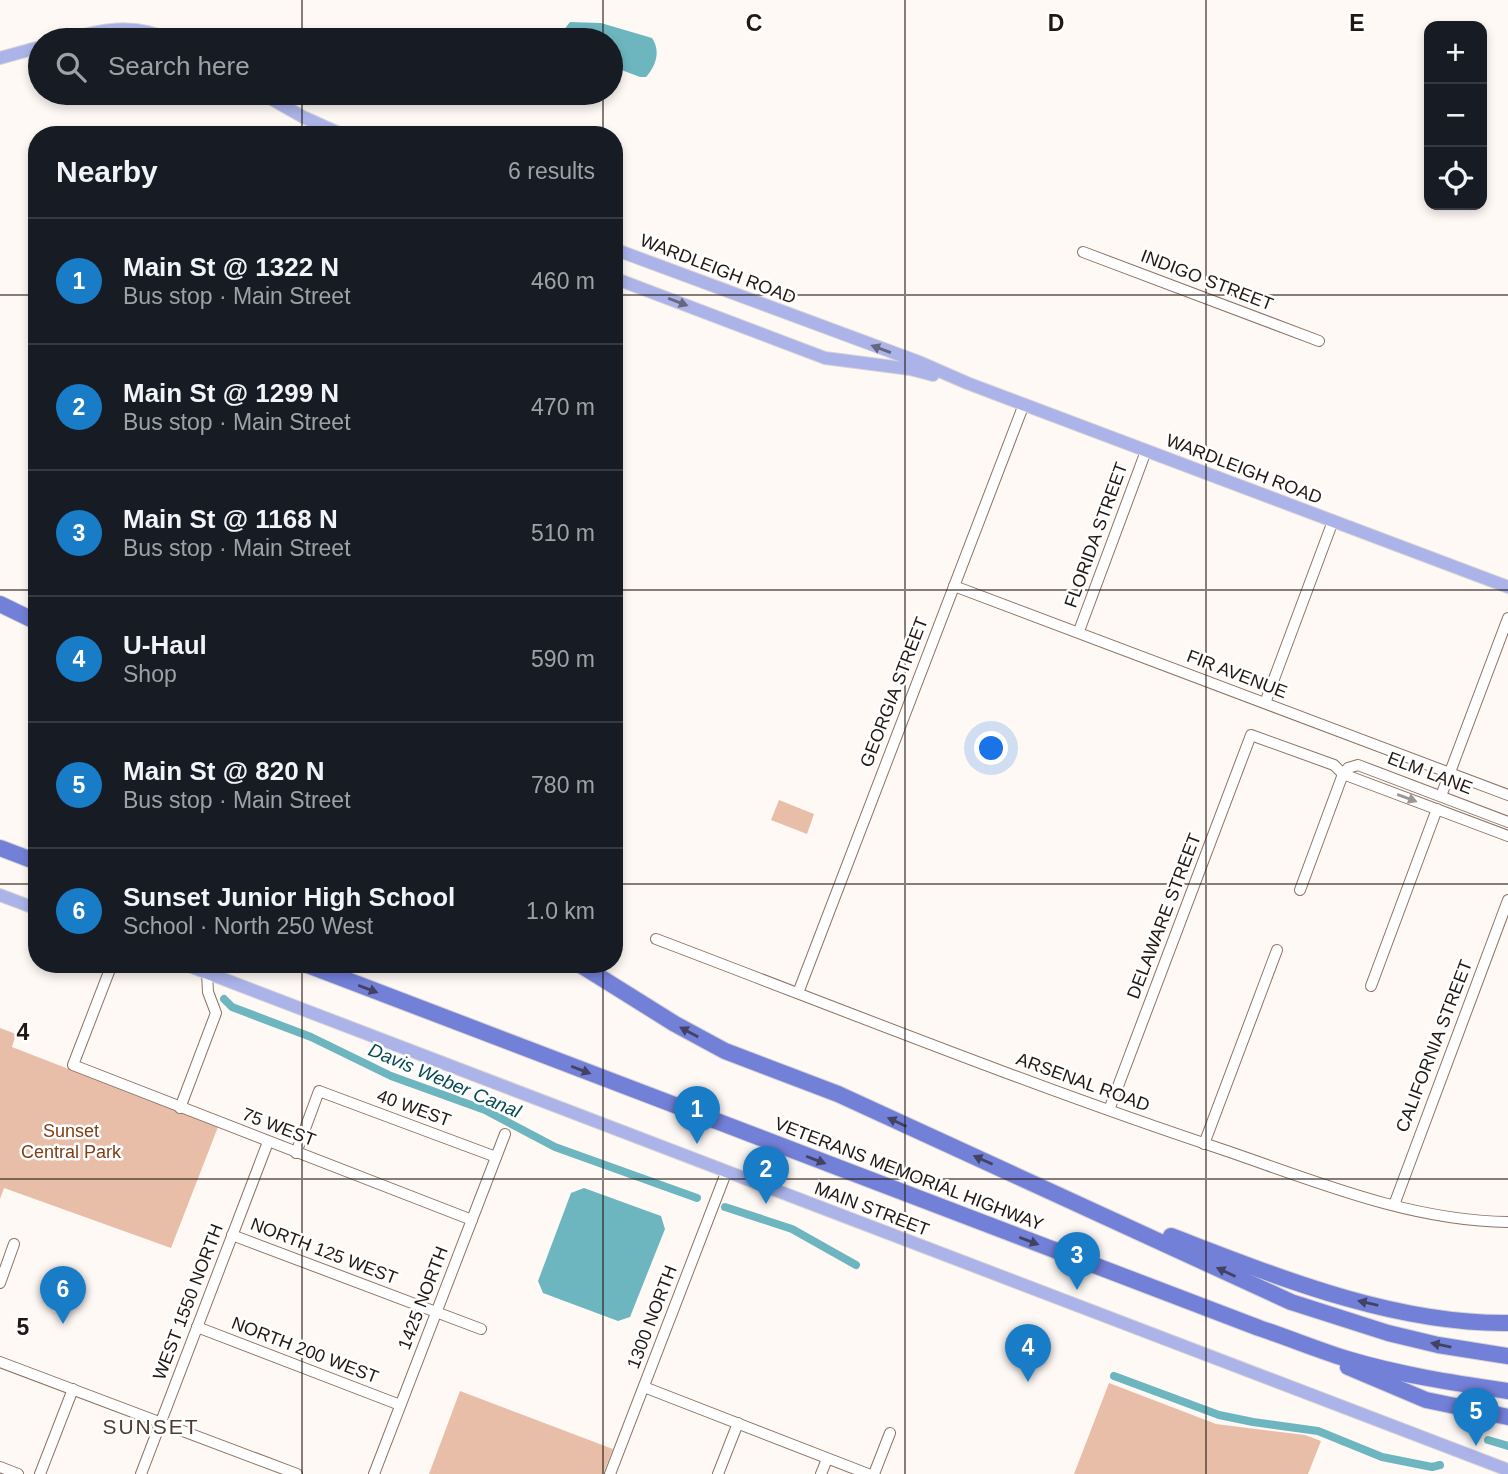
<!DOCTYPE html>
<meta charset="utf-8">
<style>
:root{--surface:#171b24;--page:#20242c;--text:#f1f3f6;--muted:#9ea1a6;--line:#363941;--accent:#197cc7}
body{margin:0;font-family:Helvetica,sans-serif;background:var(--page);color:var(--text)}
.controls{position:absolute;right:21px;top:21px;display:grid;overflow:hidden;border-radius:14px;box-shadow:0 4px 10px #0003}
.controls button{width:63px;height:63px;display:grid;place-items:center;padding:0;border:0;border-bottom:2px solid var(--line);background:var(--surface);color:var(--text);font:35px sans-serif}
.you{position:absolute;left:992px;top:749px;width:24px;height:24px;margin:-18px;border:5px solid #fff;border-radius:50%;background:#1a73e8;box-shadow:0 0 0 10px #1a73e833}
.badge{display:grid;place-items:center;width:46px;height:46px;border-radius:50%;background:var(--accent);color:#fff;font-size:23px;font-weight:700}
.pin{position:absolute;translate:-50% -58px;filter:drop-shadow(0 2px 4px #0008)}
.pin::after{content:'';position:absolute;top:37px;width:24px;height:21px;background:inherit;clip-path:polygon(0 0,100% 0,50% 100%)}
.list{margin:0;padding:0;list-style:none}
h2{display:flex;justify-content:space-between;align-items:center;height:91px;margin:0;padding:0 28px;font-size:30px}
h2 small{font-size:23px;font-weight:400;color:var(--muted)}
.list li{display:grid;grid-template-columns:46px 1fr auto;gap:21px;align-items:center;box-sizing:border-box;height:126px;padding:0 28px;border-top:2px solid var(--line)}
.list b{display:block;font-size:26px;white-space:nowrap}
.list p{margin:0;font-size:23px;white-space:nowrap;color:var(--muted)}
.list em{font-size:23px;font-style:normal;color:var(--muted)}
.icon{flex:none;width:38px;height:38px;fill:none;stroke:currentColor;stroke-width:2;stroke-linecap:round;stroke-linejoin:round}
.map{position:relative;flex:none;width:1508px;height:1474px;overflow:hidden}
.search{position:absolute;background:var(--surface);box-shadow:0 4px 10px #0003;left:28px;top:28px;width:595px;height:77px;display:flex;align-items:center;gap:18px;box-sizing:border-box;padding:0 24px;border-radius:38px;color:var(--muted);font-size:26px}
.panel{position:absolute;background:var(--surface);box-shadow:0 4px 10px #0003;left:28px;top:126px;width:595px;height:847px;border-radius:28px}
.map>svg:first-child{display:block}
</style>
<div class="map">
<svg width="1508" height="1474" viewBox="0 0 1508 1474">
<rect width="100%" height="100%" fill="#fff9f6"/>
<g fill="#e9bea8">
<polygon points="779,800 814,814 807,834 771,820"/>
<polygon points="0,1028 16,1034 12,1047 218,1127 171,1248 4,1188 0,1199"/>
<polygon points="1109,1383 1216,1424 1305,1435 1321,1441 1308,1474 1074,1474"/>
<polygon points="460,1391 613,1449 603,1474 429,1474"/>
</g>
<g fill="#6db6bf">
<path d="M570 22 601 23 652 38C661 51 656 66 646 77H640L611 66V40H559V36Z"/>
<polygon points="584,1188 661,1216 665,1229 630,1317 618,1321 543,1293 538,1281 571,1193"/>
</g>
<g fill="none" stroke-linecap="round" stroke-linejoin="round">
<g stroke="#6db6bf" stroke-width="8">
<polyline points="224,999 232,1007 311,1037 391,1076 485,1110 555,1147 697,1198"/>
<polyline points="725,1207 792,1229 856,1265"/>
<polyline points="1114,1376 1219,1415 1253,1422 1318,1431 1382,1457 1432,1467 1440,1465"/>
<polyline points="1488,1440 1508,1446"/>
</g>
<defs>
<g id="minor">
<polyline points="1083,252 1319,341"/>
<polyline points="954,586 1508,795"/>
<polyline points="1079,631 1146,451"/>
<polyline points="1265,703 1333,521"/>
<polyline points="1441,796 1508,618"/>
<polyline points="1300,890 1343,774 1348,768 1358,765 1508,822"/>
<path d="M656 939C846 1011 1034 1087 1227 1151 1317 1182 1411 1221 1508 1222"/>
<polyline points="112,964 73,1065 472,1220"/>
<polyline points="1371,986 1437,809"/>
<polyline points="798,993 1024,404"/>
<polyline points="180,1108 216,1013 208,992 207,973"/>
<polyline points="1109,1110 1251,735 1334,765 1343,774 1508,836"/>
<polyline points="1204,1144 1277,950"/>
<polyline points="296,1153 319,1091 496,1157"/>
<polyline points="1394,1205 1508,900"/>
<polyline points="232,1235 481,1329"/>
<polyline points="0,1283 14,1244"/>
<polyline points="197,1327 400,1405"/>
<polyline points="0,1362 297,1474"/>
<polyline points="644,1387 868,1474"/>
<polyline points="0,1467 18,1474"/>
<polyline points="40,1474 73,1389"/>
<polyline points="141,1474 268,1142"/>
<polyline points="374,1474 505,1134"/>
<polyline points="610,1474 726,1173"/>
<polyline points="718,1474 738,1423"/>
<polyline points="821,1474 827,1459"/>
<polyline points="874,1474 890,1433"/>
</g>
<g id="major">
<path d="M63 40C101 30 133 22 170 40"/>
<polyline points="0,58 40,47"/>
<polyline points="261,93 303,117 343,135"/>
<polyline points="614,249 919,362 967,383 1508,587"/>
<polyline points="614,278 825,358 910,369 933,375"/>
<polyline points="0,895 37,909"/>
<polyline points="184,964 1508,1470"/>
</g>
<g id="highway">
<polyline points="0,604 37,622"/>
<polyline points="0,848 37,862"/>
<path d="M305 964 1259 1328C1289 1338 1318 1350 1347 1359 1400 1375 1454 1383 1508 1391"/>
<polyline points="579,964 675,1024 725,1051 838,1094 1291,1302 1388,1333 1438,1345 1508,1356"/>
<path d="M1171 1236C1278 1277 1392 1324 1508 1323"/>
<polyline points="1348,1367 1426,1400 1508,1417"/>
</g>
</defs>
<use href="#minor" stroke="#8c7366" stroke-width="12"/>
<use href="#major" stroke="#d7d5d5" stroke-width="14"/>
<use href="#highway" stroke="#d7d5d5" stroke-width="18"/>
<use href="#minor" stroke="#fff" stroke-width="10"/>
<use href="#major" stroke="#abb3e8" stroke-width="12"/>
<use href="#highway" stroke="#7380d8" stroke-width="16"/>
</g>
<defs><path id="oneway-solid" d="M-6-.8H1V-3.2L6.5 0L1 3.2V.8H-6Z" transform="scale(1.75)"/></defs>
<g fill="#66667e">
<use href="#oneway-solid" transform="translate(678 302) rotate(21)"/>
<use href="#oneway-solid" transform="translate(881 349) rotate(-160)"/>
</g>
<use fill="#9c9795" href="#oneway-solid" transform="translate(1407 798) rotate(20)"/>
<g fill="#424262">
<use href="#oneway-solid" transform="translate(368 989) rotate(21)"/>
<use href="#oneway-solid" transform="translate(689 1032) rotate(-152)"/>
<use href="#oneway-solid" transform="translate(581 1070) rotate(21)"/>
<use href="#oneway-solid" transform="translate(897 1122) rotate(-155)"/>
<use href="#oneway-solid" transform="translate(816 1160) rotate(21)"/>
<use href="#oneway-solid" transform="translate(983 1160) rotate(-156)"/>
<use href="#oneway-solid" transform="translate(1029 1241) rotate(21)"/>
<use href="#oneway-solid" transform="translate(1226 1272) rotate(-155)"/>
<use href="#oneway-solid" transform="translate(1368 1303) rotate(-167)"/>
<use href="#oneway-solid" transform="translate(1441 1345) rotate(-169)"/>
</g>
<path fill="none" stroke="#221813" stroke-width="2" stroke-opacity="0.55" d="M302 0V40M603 0V40M905 0V1474M1206 0V1474M302 93V135M603 93V135M0 295H37M614 295H1508M0 590H37M614 590H1508M0 884H37M614 884H1508M302 964V1474M603 964V1474M0 1179H1508"/>
<g text-anchor="middle" stroke-width="5" stroke-linejoin="round" paint-order="stroke">
<g font-size="18" fill="#221813" stroke="#fff">
<text transform="translate(718 269) rotate(21)" y="6">WARDLEIGH ROAD</text>
<text transform="translate(1207 280) rotate(21)" y="6">INDIGO STREET</text>
<text transform="translate(1244 469) rotate(21)" y="6">WARDLEIGH ROAD</text>
<text transform="translate(1096 535) rotate(-70)" y="6">FLORIDA STREET</text>
<text transform="translate(1237 674) rotate(21)" y="6">FIR AVENUE</text>
<text transform="translate(894 692) rotate(-69)" y="6">GEORGIA STREET</text>
<text transform="translate(1430 773) rotate(21)" y="6">ELM LANE</text>
<text transform="translate(1164 916) rotate(-69)" y="6">DELAWARE STREET</text>
<text transform="translate(1434 1046) rotate(-69)" y="6">CALIFORNIA STREET</text>
<text transform="translate(1083 1082) rotate(20)" y="6">ARSENAL ROAD</text>
<text transform="translate(414 1108) rotate(20)" y="6">40 WEST</text>
<text transform="translate(279 1127) rotate(21)" y="6">75 WEST</text>
<text transform="translate(909 1174) rotate(21)" y="6">VETERANS MEMORIAL HIGHWAY</text>
<text transform="translate(872 1209) rotate(21)" y="6">MAIN STREET</text>
<text transform="translate(324 1251) rotate(21)" y="6">NORTH 125 WEST</text>
<text transform="translate(423 1298) rotate(-69)" y="6">1425 NORTH</text>
<text transform="translate(188 1302) rotate(-69)" y="6">WEST 1550 NORTH</text>
<text transform="translate(652 1317) rotate(-69)" y="6">1300 NORTH</text>
<text transform="translate(305 1350) rotate(21)" y="6">NORTH 200 WEST</text>
</g>
<g font-size="18" fill="#7f3e15" stroke="#fff">
<text x="71" y="1137">Sunset<tspan x="71" dy="21">Central Park</tspan></text>
</g>
<g font-size="19" font-style="italic" fill="#044a50" stroke="#fff">
<text transform="translate(445 1080) rotate(23)" y="7">Davis Weber Canal</text>
</g>
<g font-size="21" letter-spacing="2" fill="#503a2f" stroke="#fff">
<text x="151" y="1434">SUNSET</text>
</g>
</g>
<g font-size="23" text-anchor="middle" font-weight="bold" fill="#221813" stroke="#fff" stroke-width="5" stroke-linejoin="round" paint-order="stroke">
<text x="754" y="31">C</text>
<text x="1056" y="31">D</text>
<text x="1357" y="31">E</text>
<text x="23" y="1040">4</text>
<text x="23" y="1335">5</text>
</g>
</svg>
<div class="controls">
<button>+</button>
<button>−</button>
<button><svg class="icon" aria-label="locate" viewBox="0 0 24 24"><circle cx="12" cy="12" r="6"/><path d="M12 2v4M12 18v4M2 12h4M18 12h4"/></svg></button>
</div>
<div class="you"></div>
<div class="pin badge" style="left:697px;top:1144px">1</div>
<div class="pin badge" style="left:766px;top:1204px">2</div>
<div class="pin badge" style="left:1077px;top:1290px">3</div>
<div class="pin badge" style="left:1028px;top:1382px">4</div>
<div class="pin badge" style="left:1476px;top:1446px">5</div>
<div class="pin badge" style="left:63px;top:1324px">6</div>
<div class="search"><svg class="icon" aria-label="search" viewBox="0 0 24 24"><circle cx="10" cy="10" r="6"/><path d="M15 15l6 6"/></svg>Search here</div>
<section class="panel">
<h2>Nearby<small>6 results</small></h2>
<ul class="list">
<li><span class="badge">1</span><div><b>Main St @ 1322 N</b><p>Bus stop · Main Street</p></div><em>460 m</em></li>
<li><span class="badge">2</span><div><b>Main St @ 1299 N</b><p>Bus stop · Main Street</p></div><em>470 m</em></li>
<li><span class="badge">3</span><div><b>Main St @ 1168 N</b><p>Bus stop · Main Street</p></div><em>510 m</em></li>
<li><span class="badge">4</span><div><b>U-Haul</b><p>Shop</p></div><em>590 m</em></li>
<li><span class="badge">5</span><div><b>Main St @ 820 N</b><p>Bus stop · Main Street</p></div><em>780 m</em></li>
<li><span class="badge">6</span><div><b>Sunset Junior High School</b><p>School · North 250 West</p></div><em>1.0 km</em></li>
</ul>
</section>
</div>
